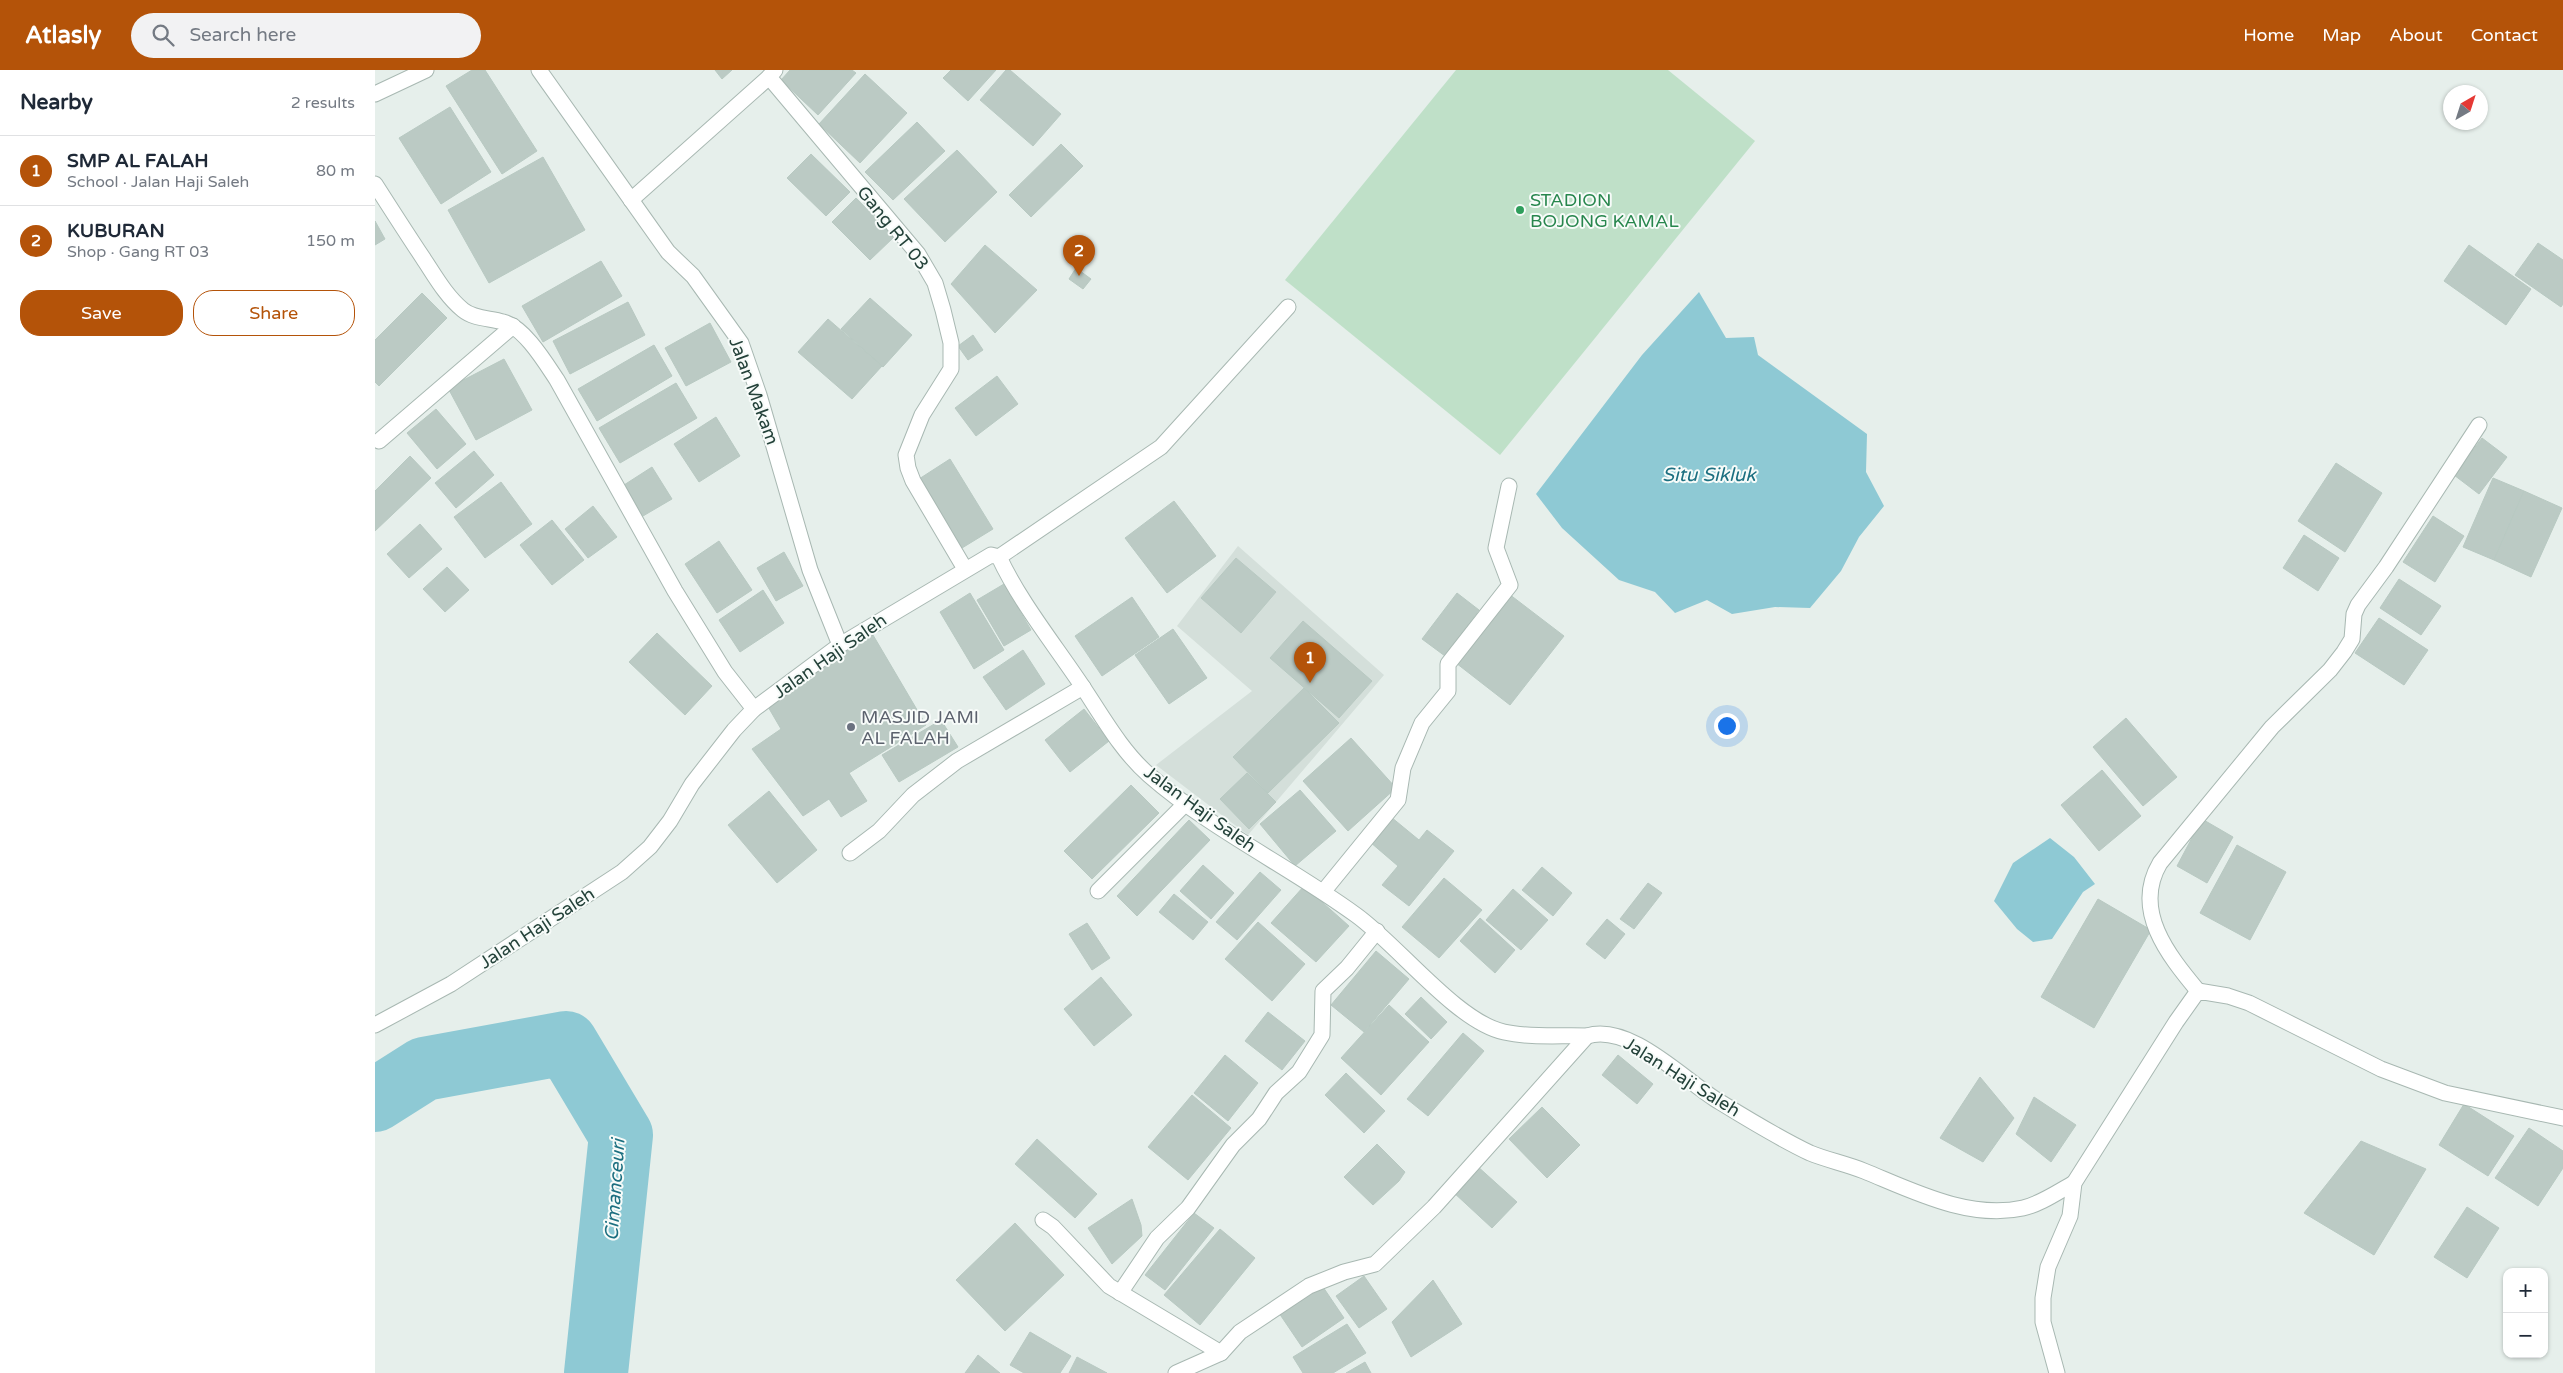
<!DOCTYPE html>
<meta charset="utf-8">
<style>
:root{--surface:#fff;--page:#f2f2f3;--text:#1f2937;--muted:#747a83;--line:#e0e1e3;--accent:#b45309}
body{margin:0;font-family:"Varela Round",sans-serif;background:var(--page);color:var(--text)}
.controls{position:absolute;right:15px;bottom:15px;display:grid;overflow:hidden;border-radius:10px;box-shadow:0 1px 4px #0004}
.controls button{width:45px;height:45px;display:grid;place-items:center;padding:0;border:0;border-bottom:1px solid var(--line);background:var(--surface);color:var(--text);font:25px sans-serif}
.compass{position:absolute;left:2068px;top:15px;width:45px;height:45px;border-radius:50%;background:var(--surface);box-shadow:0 1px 4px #0004;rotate:39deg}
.you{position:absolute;left:1351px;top:655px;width:18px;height:18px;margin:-12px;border:4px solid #fff;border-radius:50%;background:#1a73e8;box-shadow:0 0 0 8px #1a73e833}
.badge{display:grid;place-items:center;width:32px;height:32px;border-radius:50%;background:var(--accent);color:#fff;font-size:16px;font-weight:700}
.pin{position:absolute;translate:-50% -41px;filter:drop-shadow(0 1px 2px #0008)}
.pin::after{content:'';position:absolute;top:26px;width:18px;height:15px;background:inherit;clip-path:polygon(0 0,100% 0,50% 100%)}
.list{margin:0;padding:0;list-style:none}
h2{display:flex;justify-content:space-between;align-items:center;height:65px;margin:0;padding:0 20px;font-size:21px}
h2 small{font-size:16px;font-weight:400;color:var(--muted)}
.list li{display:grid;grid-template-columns:32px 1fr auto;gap:15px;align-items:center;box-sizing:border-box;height:70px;padding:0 20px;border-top:1px solid var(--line)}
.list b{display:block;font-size:19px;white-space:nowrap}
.list p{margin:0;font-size:16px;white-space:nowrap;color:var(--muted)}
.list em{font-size:16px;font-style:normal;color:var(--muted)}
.actions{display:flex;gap:10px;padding:15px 20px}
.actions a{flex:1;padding:11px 0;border:1px solid var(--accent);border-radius:20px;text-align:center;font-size:18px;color:var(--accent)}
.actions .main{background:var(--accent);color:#fff}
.icon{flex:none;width:28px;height:28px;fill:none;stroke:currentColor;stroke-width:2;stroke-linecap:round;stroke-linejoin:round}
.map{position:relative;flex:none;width:2188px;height:1303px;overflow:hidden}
header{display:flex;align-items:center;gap:30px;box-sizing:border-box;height:70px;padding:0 25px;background:var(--accent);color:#fff}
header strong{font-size:24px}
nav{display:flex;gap:28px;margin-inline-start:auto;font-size:18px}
.search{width:350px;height:45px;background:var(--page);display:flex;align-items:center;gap:12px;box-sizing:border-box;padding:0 18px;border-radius:28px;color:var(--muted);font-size:19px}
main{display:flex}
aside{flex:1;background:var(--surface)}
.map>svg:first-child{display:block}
</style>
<header>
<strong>Atlasly</strong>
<div class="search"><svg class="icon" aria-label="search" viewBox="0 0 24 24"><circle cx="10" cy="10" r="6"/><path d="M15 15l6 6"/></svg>Search here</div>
<nav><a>Home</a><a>Map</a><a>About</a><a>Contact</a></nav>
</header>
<main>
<aside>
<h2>Nearby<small>2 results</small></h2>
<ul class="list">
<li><span class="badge">1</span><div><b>SMP AL FALAH</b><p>School · Jalan Haji Saleh</p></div><em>80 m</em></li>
<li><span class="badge">2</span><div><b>KUBURAN</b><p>Shop · Gang RT 03</p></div><em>150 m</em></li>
</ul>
<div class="actions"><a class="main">Save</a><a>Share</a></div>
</aside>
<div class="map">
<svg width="2188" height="1303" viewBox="0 0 2188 1303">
<rect width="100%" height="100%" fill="#e6efeb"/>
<polygon fill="#d4dfda" points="863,476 1009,605 873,765 781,695 877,621 802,556"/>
<polygon fill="#bfe0c8" points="1081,0 1293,0 1380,71 1125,385 910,210"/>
<g fill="#8ec9d4">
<polygon points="1324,222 1351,268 1379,267 1383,285 1492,364 1491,402 1509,436 1484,467 1466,501 1435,538 1400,537 1357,544 1332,530 1300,543 1280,522 1244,510 1187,458 1161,424 1267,285"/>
<polygon points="1675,768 1699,787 1720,814 1708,822 1677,869 1658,872 1642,859 1619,831 1638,793"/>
</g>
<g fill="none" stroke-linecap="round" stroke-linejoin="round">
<polyline stroke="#8ec9d4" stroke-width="64" points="0,1030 49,999 191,973 246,1065 221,1303"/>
</g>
<g fill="#bbcac4" stroke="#b8c9c2">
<polygon points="97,0 110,0 162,81 127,104 71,16"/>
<polygon points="340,0 357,0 347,9"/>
<polygon points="415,0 477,0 481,3 443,45 406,10"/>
<polygon points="576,0 621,0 593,31 568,8"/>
<polygon points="631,0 635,0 686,44 658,76 605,30"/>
<polygon points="490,4 532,43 485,93 444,54"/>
<polygon points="75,37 116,102 66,134 24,68"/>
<polygon points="542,52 570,81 518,130 490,102"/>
<polygon points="686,74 708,96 656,147 634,125"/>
<polygon points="582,80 622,122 570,172 529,129"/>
<polygon points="436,84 475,122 451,146 412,108"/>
<polygon points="168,87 210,160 114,213 73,140"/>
<polygon points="481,128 519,167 495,190 457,152"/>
<polygon points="0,151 10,169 0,175"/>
<polygon points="2163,173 2188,190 2188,234 2186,237 2140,205"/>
<polygon points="610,175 662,220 620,263 576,214"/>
<polygon points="2094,175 2156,219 2131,255 2069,211"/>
<polygon points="226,191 247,226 168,272 147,236"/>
<polygon points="701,198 716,209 708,219 694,209"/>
<polygon points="47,223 72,248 4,316 0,312 0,270"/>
<polygon points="495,228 537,265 508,297 466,259"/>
<polygon points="253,232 270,265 195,304 178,271"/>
<polygon points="453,249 507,296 477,329 423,282"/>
<polygon points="335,253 356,292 311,316 290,278"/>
<polygon points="598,265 608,280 593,290 583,276"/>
<polygon points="279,275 297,306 222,351 203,319"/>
<polygon points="129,289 157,340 101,370 73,318"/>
<polygon points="622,306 643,334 601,366 580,338"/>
<polygon points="301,313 322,348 245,393 224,358"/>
<polygon points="61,339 91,374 62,399 32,363"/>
<polygon points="341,347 365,386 324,412 299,374"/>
<polygon points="2107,368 2132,387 2104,424 2079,405"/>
<polygon points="99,381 119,405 81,438 60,413"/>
<polygon points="35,386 56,408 0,461 0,421"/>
<polygon points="575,389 618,459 587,478 544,409"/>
<polygon points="1961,393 2007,423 1970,482 1923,451"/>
<polygon points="277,397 297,429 268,446 249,415"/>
<polygon points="2118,408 2149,421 2119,490 2088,477"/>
<polygon points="126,412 157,454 110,488 79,447"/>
<polygon points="2149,421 2187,438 2156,507 2119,490"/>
<polygon points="799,431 841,486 792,523 750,468"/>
<polygon points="218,436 242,467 213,488 190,459"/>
<polygon points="2058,446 2089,466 2060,512 2028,492"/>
<polygon points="177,450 209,490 177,515 145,475"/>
<polygon points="45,454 67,479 34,508 12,484"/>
<polygon points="1929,465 1964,488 1943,521 1908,498"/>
<polygon points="344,471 377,520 342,543 310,494"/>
<polygon points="409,482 428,516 401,531 382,498"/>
<polygon points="861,488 901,522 866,563 826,528"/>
<polygon points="72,497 94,520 70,542 48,519"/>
<polygon points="2024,509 2066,536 2046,565 2005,538"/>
<polygon points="629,514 656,560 629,576 602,530"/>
<polygon points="388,520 409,553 365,582 344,550"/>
<polygon points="595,523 629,580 599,599 565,542"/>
<polygon points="1082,523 1104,540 1070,586 1047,569"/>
<polygon points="1134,524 1189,566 1135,635 1081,593"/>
<polygon points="757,527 784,567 727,606 700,566"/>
<polygon points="2004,548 2053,580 2029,615 1980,583"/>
<polygon points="928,551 997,611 964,648 895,588"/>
<polygon points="798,559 832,608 794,634 760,585"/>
<polygon points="282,563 337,616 310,645 254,592"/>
<polygon points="498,565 551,655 474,703 492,731 466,747 454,729 428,746 377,679 406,659 392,635 439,608 437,603 461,591 458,586"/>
<polygon points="648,580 670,614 631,640 608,607"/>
<polygon points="929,618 964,653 893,723 858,687"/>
<polygon points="709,639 734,671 695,702 670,670"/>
<polygon points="1751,648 1802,707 1768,736 1718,677"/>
<polygon points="566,650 583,677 524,712 507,685"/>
<polygon points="976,668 1021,718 973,761 928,711"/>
<polygon points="1727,700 1766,746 1724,781 1686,735"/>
<polygon points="872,703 901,732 874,759 845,729"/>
<polygon points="756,715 784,743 717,809 689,781"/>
<polygon points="925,720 961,761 920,796 885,754"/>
<polygon points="394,721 442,780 402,813 353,755"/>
<polygon points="1016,747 1044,770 1052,760 1079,781 1034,836 1007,815 1023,796 995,772"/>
<polygon points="1827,749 1858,767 1832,813 1802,796"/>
<polygon points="814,750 835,770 762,846 742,826"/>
<polygon points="1862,775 1911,802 1875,870 1825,843"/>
<polygon points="828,795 859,823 836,849 805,821"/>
<polygon points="1167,797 1197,823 1178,846 1147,820"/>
<polygon points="885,802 906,820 862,870 841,852"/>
<polygon points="1069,808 1107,840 1064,888 1027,857"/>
<polygon points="1273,813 1287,823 1259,859 1245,849"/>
<polygon points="929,816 974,856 941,892 896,853"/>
<polygon points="1138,819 1173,850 1146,880 1111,850"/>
<polygon points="799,824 833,852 818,870 784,842"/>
<polygon points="1723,829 1776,860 1719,958 1666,927"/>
<polygon points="1105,848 1140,880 1120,903 1085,871"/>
<polygon points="1232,849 1250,864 1230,889 1211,874"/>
<polygon points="883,852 930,894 897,931 850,889"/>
<polygon points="712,853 735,888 717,900 694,864"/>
<polygon points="1001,881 1034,909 989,962 956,935"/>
<polygon points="726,907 757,945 719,976 689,939"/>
<polygon points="1046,927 1072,952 1056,969 1030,944"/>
<polygon points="1014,935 1054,972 1006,1025 966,988"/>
<polygon points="893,942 930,971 907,1000 870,971"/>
<polygon points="1088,963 1109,981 1053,1046 1032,1029"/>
<polygon points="850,985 883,1013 853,1051 819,1023"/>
<polygon points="1243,985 1278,1014 1262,1034 1227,1005"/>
<polygon points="971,1003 1010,1041 989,1063 950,1025"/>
<polygon points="1605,1007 1639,1048 1608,1092 1565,1068"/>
<polygon points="817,1025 856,1058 813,1110 773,1077"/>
<polygon points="1659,1027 1701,1055 1676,1092 1641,1064"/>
<polygon points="2089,1034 2139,1066 2113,1106 2064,1075"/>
<polygon points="1167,1037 1205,1075 1172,1108 1134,1069"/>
<polygon points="2154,1058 2188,1081 2188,1098 2163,1136 2120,1108"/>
<polygon points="662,1069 722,1124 700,1148 640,1094"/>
<polygon points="1986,1071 2051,1099 1999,1185 1929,1143"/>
<polygon points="1002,1074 1030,1102 1024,1111 998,1135 969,1107"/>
<polygon points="1101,1095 1142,1132 1117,1158 1077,1121"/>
<polygon points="757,1129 766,1155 767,1166 737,1194 713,1158"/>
<polygon points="2092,1137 2124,1158 2092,1208 2059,1187"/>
<polygon points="819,1143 839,1158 790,1220 770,1205"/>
<polygon points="640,1153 689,1205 630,1261 581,1210"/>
<polygon points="845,1159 880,1188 825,1255 789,1225"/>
<polygon points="989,1206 1012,1239 984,1258 961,1226"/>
<polygon points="1058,1210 1087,1254 1036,1287 1017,1252"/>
<polygon points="946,1214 969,1248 927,1277 904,1243"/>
<polygon points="972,1254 991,1283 958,1303 928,1303 918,1287"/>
<polygon points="655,1262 696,1286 685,1303 649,1303 635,1295"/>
<polygon points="603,1285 625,1303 590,1303"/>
<polygon points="702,1287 732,1303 694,1303"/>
<polygon points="990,1292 996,1303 971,1303"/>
</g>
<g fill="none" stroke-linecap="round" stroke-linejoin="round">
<defs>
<polyline id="service" points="723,821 811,733"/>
<g id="minor">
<polyline points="164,0 293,182 318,206 366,273 384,325 435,500 465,575"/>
<polyline points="400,0 394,7 543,184 560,213 568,240 576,273 576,299 547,345 531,385 533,398 538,411 590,499"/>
<polyline points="0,24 51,0"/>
<path d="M0 114C16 139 32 164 48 188 60 206 71 226 88 240 99 249 115 248 128 252 149 257 170 292 182 310L300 521 350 602 379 639"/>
<polyline points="256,130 394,7"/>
<polyline points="4,371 138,256"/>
<polyline points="624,487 786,377 913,237"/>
<polyline points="475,783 504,761 538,725 582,691 708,617"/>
<polyline points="948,822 1023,730 1028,698 1047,653 1073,621 1073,594 1135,515 1121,478 1134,416"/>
<path d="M1823 921C1793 885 1757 840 1785 793L1897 657 1955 600 1969 582 1977 569 1979 544 1983 535 2011 497 2104 355"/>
<path d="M0 955 76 914 247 802 275 777 295 751 317 714 359 660 379 639 465 575 616 485 624 487C643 528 675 569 701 607 724 640 744 679 774 705 837 760 914 796 981 845 1023 875 1082 952 1129 962 1155 968 1186 965 1212 966 1254 953 1307 1008 1340 1029 1371 1048 1403 1068 1435 1083 1452 1090 1472 1094 1489 1101 1538 1121 1594 1150 1648 1138 1666 1134 1684 1121 1699 1113"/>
<polyline points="668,1150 678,1157 734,1216 846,1283"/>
<polyline points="745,1223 782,1168 813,1138 858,1075 884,1049 901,1023 924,1002 947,965 948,921 972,898 1002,861"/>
<polyline points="801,1303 846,1283 865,1262 934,1216 969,1202 1000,1194 1059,1137 1212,966"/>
<polyline points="1682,1303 1668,1252 1668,1228 1673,1197 1695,1146 1699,1113 1801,952 1823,921 1853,926 1874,933 2006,999 2070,1023 2188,1048"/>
</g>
</defs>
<use href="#service" stroke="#a8b8b2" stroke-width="17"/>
<use href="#minor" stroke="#a8b8b2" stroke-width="17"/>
<use href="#service" stroke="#fff" stroke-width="15"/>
<use href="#minor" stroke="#fff" stroke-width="15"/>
</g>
<circle fill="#2e9e5b" stroke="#f7fbf9" stroke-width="2" cx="1145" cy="140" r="5"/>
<circle fill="#6b7280" stroke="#f7fbf9" stroke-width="2" cx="476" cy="657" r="5"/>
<g text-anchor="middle" stroke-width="4" stroke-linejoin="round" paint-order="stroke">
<g font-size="18" fill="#27864d" stroke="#f7fbf9" text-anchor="start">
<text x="1155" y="136">STADION<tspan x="1155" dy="21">BOJONG KAMAL</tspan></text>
</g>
<g font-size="18" fill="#24423a" stroke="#f7fbf9">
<text transform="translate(518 158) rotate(51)" y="6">Gang RT 03</text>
<text transform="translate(379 321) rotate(70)" y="6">Jalan Makam</text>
<text transform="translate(455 586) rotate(-35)" y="6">Jalan Haji Saleh</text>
<text transform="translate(825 739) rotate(36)" y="6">Jalan Haji Saleh</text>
<text transform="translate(162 858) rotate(-33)" y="6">Jalan Haji Saleh</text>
<text transform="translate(1307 1007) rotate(32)" y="6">Jalan Haji Saleh</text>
</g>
<g font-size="18" fill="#5b616d" stroke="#f7fbf9" text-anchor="start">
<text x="486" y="653">MASJID JAMI<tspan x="486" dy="21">AL FALAH</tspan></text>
</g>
<g font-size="19" font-style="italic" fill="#1c6f80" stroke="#f7fbf9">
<text x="1334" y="411">Situ Sikluk</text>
<text transform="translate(239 1120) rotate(-86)" y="7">Cimanceuri</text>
</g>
</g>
</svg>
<div class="controls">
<button>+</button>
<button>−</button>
</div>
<svg class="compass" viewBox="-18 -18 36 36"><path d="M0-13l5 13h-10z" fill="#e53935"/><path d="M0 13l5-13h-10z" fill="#747a83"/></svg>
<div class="you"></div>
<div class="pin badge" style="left:935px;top:613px">1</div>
<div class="pin badge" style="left:704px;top:206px">2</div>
</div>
</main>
